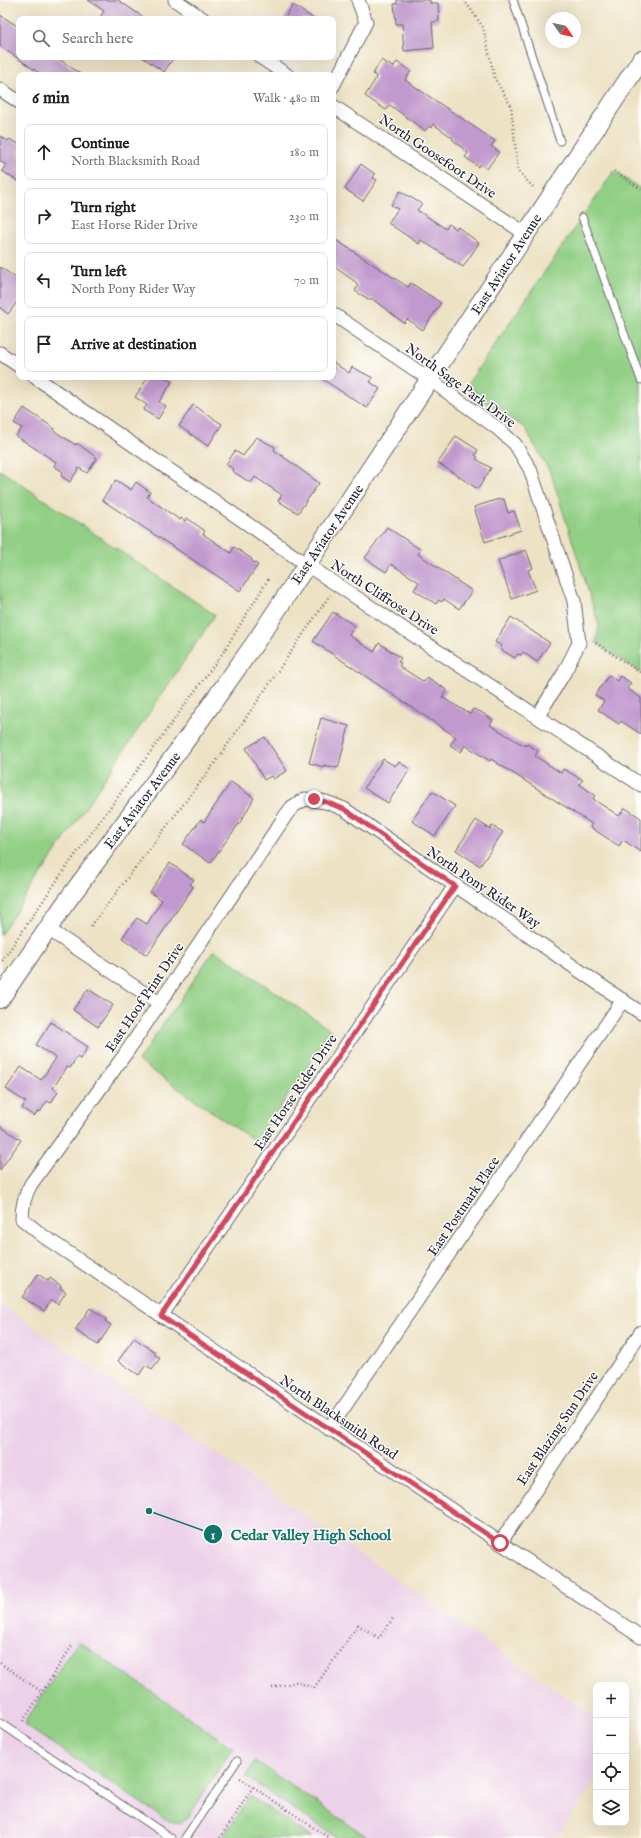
<!DOCTYPE html>
<meta charset="utf-8">
<style>
:root{--surface:#fff;--page:#f2f2f2;--text:#202124;--muted:#757577;--line:#e0e0e0}
body{margin:0;font-family:"IM FELL English",serif;background:var(--page);color:var(--text)}
.controls{position:absolute;right:12px;bottom:12px;display:grid;overflow:hidden;border-radius:8px;box-shadow:0 4px 16px #0002}
.controls button{width:36px;height:36px;display:grid;place-items:center;padding:0;border:0;border-bottom:1px solid var(--line);background:var(--surface);color:var(--text);font:20px sans-serif}
.compass{position:absolute;left:545px;top:12px;width:36px;height:36px;border-radius:50%;background:var(--surface);box-shadow:0 4px 16px #0002;rotate:124deg}
.stop{position:absolute;width:12px;height:12px;margin:-9px;border:3px solid #d1495b;border-radius:50%;background:#fff}
.stop.end{background:#d1495b;border-color:#fff;box-shadow:0 1px 4px #0008}
.list{margin:0;padding:0;list-style:none}
h2{display:flex;justify-content:space-between;align-items:center;height:52px;margin:0;padding:0 16px;font-size:17px}
h2 small{font-size:13px;font-weight:400;color:var(--muted)}
.list li{display:grid;grid-template-columns:26px 1fr auto;gap:12px;align-items:center;box-sizing:border-box;height:56px;margin:0 8px 8px;padding:0 8px;border:1px solid var(--line);border-radius:8px}
.list b{display:block;font-size:15px;white-space:nowrap}
.list p{margin:0;font-size:13px;white-space:nowrap;color:var(--muted)}
.list em{font-size:13px;font-style:normal;color:var(--muted)}
.icon{flex:none;width:22px;height:22px;fill:none;stroke:currentColor;stroke-width:2;stroke-linecap:round;stroke-linejoin:round}
.map{position:relative;flex:none;width:641px;height:1838px;overflow:hidden}
.search{position:absolute;background:var(--surface);box-shadow:0 4px 16px #0002;left:16px;top:16px;width:320px;height:44px;display:flex;align-items:center;gap:10px;box-sizing:border-box;padding:0 14px;border-radius:8px;color:var(--muted);font-size:15px}
.panel{position:absolute;background:var(--surface);box-shadow:0 4px 16px #0002;left:16px;top:72px;width:320px;height:308px;border-radius:8px}
.map>svg:first-child{display:block}
</style>
<div class="map">
<svg width="641" height="1838" viewBox="0 0 641 1838">
<rect width="100%" height="100%" fill="#fdfcf7"/>
<filter id="ink" filterUnits="userSpaceOnUse"><feTurbulence type="fractalNoise" baseFrequency=".025" numOctaves="2"/><feDisplacementMap in="SourceGraphic" scale="8" xChannelSelector="R" yChannelSelector="G"/><feConvolveMatrix kernelMatrix="1 2 1 2 8 2 1 2 1" color-interpolation-filters="sRGB"/></filter>
<filter id="wash" filterUnits="userSpaceOnUse"><feTurbulence type="fractalNoise" baseFrequency=".012" numOctaves="4" result="noise"/><feDisplacementMap in="SourceGraphic" scale="16" xChannelSelector="R" yChannelSelector="G"/><feGaussianBlur stdDeviation="0.9" result="paint"/><feColorMatrix in="noise" values="0 0 0 0 0 0 0 0 0 0 0 0 0 0 0 0 0 1.4 0 .05"/><feComposite in="paint" operator="in"/></filter>
<g filter="url(#wash)">
<rect width="100%" height="100%" fill="#ede2c4"/>
<polygon fill="#edd1e9" points="0,1304 596,1718 596,1778 556,1838 0,1838"/>
<g fill="#91cf84" stroke="#5a7860">
<polygon points="614,171 641,189 641,673 596,643 599,625 551,474 525,428 478,397 469,382"/>
<polygon points="0,470 215,615 0,935"/>
<polygon points="214,950 332,1031 256,1142 138,1061"/>
<polygon points="78,1641 233,1748 187,1819 180,1823 168,1821 26,1726 26,1720"/>
<polygon points="255,1761 369,1838 337,1838 246,1777"/>
<polygon points="250,1796 312,1838 222,1838"/>
</g>
<g id="blocks">
<g fill="#c199ce">
<polygon points="88,0 118,0 146,19 99,19 104,11"/>
<polygon points="397,0 430,0 430,3 438,3 439,21 432,22 434,48 404,51 402,24 396,24 394,4 397,4"/>
<polygon points="293,5 314,19 284,19"/>
<polygon points="0,15 19,27 19,57 56,57 82,75 42,75 0,46"/>
<polygon points="142,57 174,57 164,72"/>
<polygon points="381,60 393,67 397,62 411,71 405,80 495,141 491,146 499,152 487,169 480,164 478,167 465,157 468,153 452,139 453,138 433,124 431,128 429,126 425,131 390,105 386,110 365,96 375,80 376,76 373,74"/>
<polygon points="0,136 8,141 9,139 19,144 19,182 2,171 6,165 0,161"/>
<polygon points="361,164 375,174 373,178 377,180 363,201 345,189"/>
<polygon points="400,191 422,204 417,210 446,229 449,224 456,229 458,227 479,243 463,267 421,240 419,244 388,223 398,209 391,205"/>
<polygon points="333,238 408,287 411,283 441,303 423,330 407,319 404,323 371,298 370,300 355,291 358,286 356,284 357,283 333,266"/>
<polygon points="0,267 19,280 19,299 8,314 0,308"/>
<polygon points="333,362 349,373 352,367 373,378 370,382 380,389 367,408 319,377 333,377"/>
<polygon points="148,377 164,377 172,382 159,402 166,406 158,419 143,410 147,405 135,397"/>
<polygon points="193,405 222,424 208,446 179,426"/>
<polygon points="24,408 45,422 55,429 54,431 76,445 77,443 97,458 87,473 79,468 70,482 61,476 63,472 54,466 56,462 16,436 22,428 14,423"/>
<polygon points="456,436 478,450 475,455 478,457 476,459 491,468 478,489 438,463"/>
<polygon points="256,437 275,447 274,450 319,483 298,513 278,501 282,495 255,477 251,483 232,471 233,469 226,464 235,451 243,456"/>
<polygon points="116,480 131,490 136,482 150,492 147,497 180,520 181,518 185,521 187,518 205,531 203,534 231,553 234,547 252,559 251,560 258,565 240,591 102,500"/>
<polygon points="499,499 504,499 508,513 514,511 521,530 485,542 474,507"/>
<polygon points="387,527 421,550 418,554 472,591 459,609 444,599 442,602 439,600 436,604 414,590 419,582 391,564 386,572 365,558"/>
<polygon points="526,550 533,568 528,570 536,590 512,599 498,561"/>
<polygon points="333,612 355,626 349,635 374,652 379,643 401,658 398,662 401,663 399,666 424,682 427,677 447,690 442,697 470,714 473,709 481,712 493,720 490,725 518,742 526,746 527,744 538,751 535,756 561,773 563,769 583,780 579,784 595,795 593,799 619,816 625,808 641,818 641,852 623,840 619,846 590,827 592,824 491,759 490,761 465,745 461,752 450,745 456,737 313,641"/>
<polygon points="511,617 550,643 537,662 523,652 521,655 518,654 515,658 500,649 502,646 495,642"/>
<polygon points="609,675 617,681 620,676 631,683 627,688 641,698 641,734 621,721 619,724 598,710 604,701 595,695"/>
<polygon points="321,718 349,726 338,768 324,765 324,767 309,763"/>
<polygon points="265,737 287,771 273,779 271,776 264,780 246,748"/>
<polygon points="383,759 395,766 399,762 410,769 388,803 364,788"/>
<polygon points="231,782 254,798 241,821 210,863 183,844 201,819 204,822"/>
<polygon points="432,791 455,806 435,836 412,821"/>
<polygon points="476,820 490,829 492,826 503,832 480,866 456,850"/>
<polygon points="170,863 194,880 190,884 193,887 147,955 122,938 137,918 147,924 162,900 150,892"/>
<polygon points="88,989 113,1005 98,1027 73,1010"/>
<polygon points="51,1022 88,1047 80,1059 77,1057 70,1068 67,1067 53,1088 58,1092 51,1103 47,1101 40,1112 38,1111 34,1116 22,1108 26,1102 6,1089 21,1067 41,1080 56,1058 36,1045"/>
<polygon points="0,1126 21,1140 0,1170"/>
<polygon points="38,1274 48,1281 50,1278 61,1286 60,1288 66,1292 58,1304 52,1300 44,1311 22,1297"/>
<polygon points="90,1308 106,1319 105,1321 111,1325 98,1345 75,1330"/>
<polygon points="134,1338 155,1352 154,1354 160,1358 152,1369 146,1365 139,1375 118,1361"/>
</g>
</g>
</g>
<g filter="url(#ink)">
<use href="#blocks" fill-opacity="0" stroke="#69656b" stroke-width="1"/>
<g fill="none" stroke-linecap="round" stroke-linejoin="round">
<defs>
<g id="lane">
<polyline points="513,0 560,141"/>
<polyline points="582,217 641,380"/>
<polyline points="0,1723 171,1838"/>
<polyline points="185,1838 237,1761"/>
</g>
<g id="street">
<polyline points="175,0 203,19"/>
<polyline points="260,57 287,75"/>
<polyline points="333,86 366,22 358,0"/>
<polyline points="0,89 19,102"/>
<polyline points="333,106 526,234"/>
<polyline points="333,314 429,379 497,428 515,444 530,469 574,601 579,643 564,673 538,716"/>
<polyline points="0,353 19,366"/>
<polyline points="35,377 307,565 641,785"/>
<polyline points="48,929 159,1003"/>
<path d="M641 1013 344 809 326 802 305 799 292 807 286 815 126 1053 31 1184C24 1196 22 1206 22 1219L43 1236 641 1637"/>
<polyline points="161,1316 455,886"/>
<polyline points="329,1429 623,1000"/>
<polyline points="500,1543 641,1332"/>
</g>
<polyline id="secondary" points="0,999 64,905 186,740 255,643 641,60"/>
</defs>
<use href="#lane" stroke="#69656b" stroke-width="9"/>
<use href="#street" stroke="#69656b" stroke-width="15"/>
<use href="#secondary" stroke="#69656b" stroke-width="20"/>
<g stroke="#69656b" stroke-width="2.5" stroke-dasharray="1 3" stroke-linecap="butt">
<polyline points="464,0 483,27 495,79 511,106 518,171 533,187"/>
<polyline points="614,171 641,189"/>
<polyline points="596,643 641,673"/>
<polyline points="91,926 217,760 330,595"/>
<polyline points="0,964 60,876 222,654 269,578"/>
<polyline points="0,1663 42,1692"/>
<polyline points="272,1688 296,1682 314,1688 358,1625 379,1638 394,1617"/>
<polyline points="23,1721 72,1646"/>
<polyline points="240,1778 329,1838"/>
<polyline points="220,1838 253,1787"/>
</g>
<use href="#lane" stroke="#fff" stroke-width="7"/>
<use href="#street" stroke="#fff" stroke-width="13"/>
<use href="#secondary" stroke="#fff" stroke-width="18"/>
</g>
</g>
<g fill="none" stroke-linecap="round" stroke-linejoin="round" filter="url(#ink)">
<polyline stroke="#d1495b" stroke-width="5" points="314,799 326,802 344,809 455,886 161,1316 500,1543"/>
</g>
<g text-anchor="middle" stroke-width="3" stroke-linejoin="round" paint-order="stroke">
<g font-size="14" fill="#22223b" stroke="#fdfcf7">
<text transform="translate(438 156) rotate(34)" y="5">North Goosefoot Drive</text>
<text transform="translate(506 264) rotate(-57)" y="5">East Aviator Avenue</text>
<text transform="translate(461 385) rotate(36)" y="5">North Sage Park Drive</text>
<text transform="translate(327 534) rotate(-56)" y="5">East Aviator Avenue</text>
<text transform="translate(385 597) rotate(33)" y="5">North Cliffrose Drive</text>
<text transform="translate(142 800) rotate(-53)" y="5">East Aviator Avenue</text>
<text transform="translate(484 887) rotate(34)" y="5">North Pony Rider Way</text>
<text transform="translate(144 997) rotate(-56)" y="5">East Hoof Print Drive</text>
<text transform="translate(295 1092) rotate(-56)" y="5">East Horse Rider Drive</text>
<text transform="translate(463 1206) rotate(-56)" y="5">East Postmark Place</text>
<text transform="translate(339 1417) rotate(34)" y="5">North Blacksmith Road</text>
<text transform="translate(557 1428) rotate(-56)" y="5">East Blazing Sun Drive</text>
</g>
</g>
<path fill="none" stroke="#0f766e" stroke-width="1.5" d="M149 1511L213 1534"/>
<g fill="#0f766e" stroke="#fdfcf7" stroke-width="1.5">
<circle cx="149" cy="1511" r="4"/>
<circle cx="213" cy="1534" r="10"/>
</g>
<g font-size="12" text-anchor="middle" font-weight="bold" fill="#fff">
<text x="213" y="1539">1</text>
</g>
<g font-size="15" text-anchor="middle" font-weight="bold" fill="#0f766e" stroke="#fdfcf7" stroke-width="3" stroke-linejoin="round" paint-order="stroke">
<text x="311" y="1540">Cedar Valley High School</text>
</g>
</svg>
<div class="controls">
<button>+</button>
<button>−</button>
<button><svg class="icon" aria-label="locate" viewBox="0 0 24 24"><circle cx="12" cy="12" r="6"/><path d="M12 2v4M12 18v4M2 12h4M18 12h4"/></svg></button>
<button><svg class="icon" aria-label="layers" viewBox="0 0 24 24"><path d="M12 4l9 5-9 5-9-5zM3 14l9 5 9-5"/></svg></button>
</div>
<svg class="compass" viewBox="-18 -18 36 36"><path d="M0-13l5 13h-10z" fill="#e53935"/><path d="M0 13l5-13h-10z" fill="#757577"/></svg>
<div class="stop" style="left:500px;top:1543px"></div>
<div class="stop end" style="left:314px;top:799px"></div>
<div class="search"><svg class="icon" aria-label="search" viewBox="0 0 24 24"><circle cx="10" cy="10" r="6"/><path d="M15 15l6 6"/></svg>Search here</div>
<section class="panel">
<h2>6 min<small>Walk · 480 m</small></h2>
<ul class="list">
<li><svg class="icon" aria-label="ahead" viewBox="0 0 24 24"><path d="M12 20V5M6 11l6-6 6 6"/></svg><div><b>Continue</b><p>North Blacksmith Road</p></div><em>180 m</em></li>
<li><svg class="icon" aria-label="right" viewBox="0 0 24 24"><path d="M7 20v-9h11M14 6l5 5-5 5"/></svg><div><b>Turn right</b><p>East Horse Rider Drive</p></div><em>230 m</em></li>
<li><svg class="icon" aria-label="left" viewBox="0 0 24 24"><path d="M17 20v-9H6M10 6l-5 5 5 5"/></svg><div><b>Turn left</b><p>North Pony Rider Way</p></div><em>70 m</em></li>
<li><svg class="icon" aria-label="arrive" viewBox="0 0 24 24"><path d="M6 21V4h12l-3 4 3 4H6"/></svg><div><b>Arrive at destination</b></div></li>
</ul>
</section>
</div>
